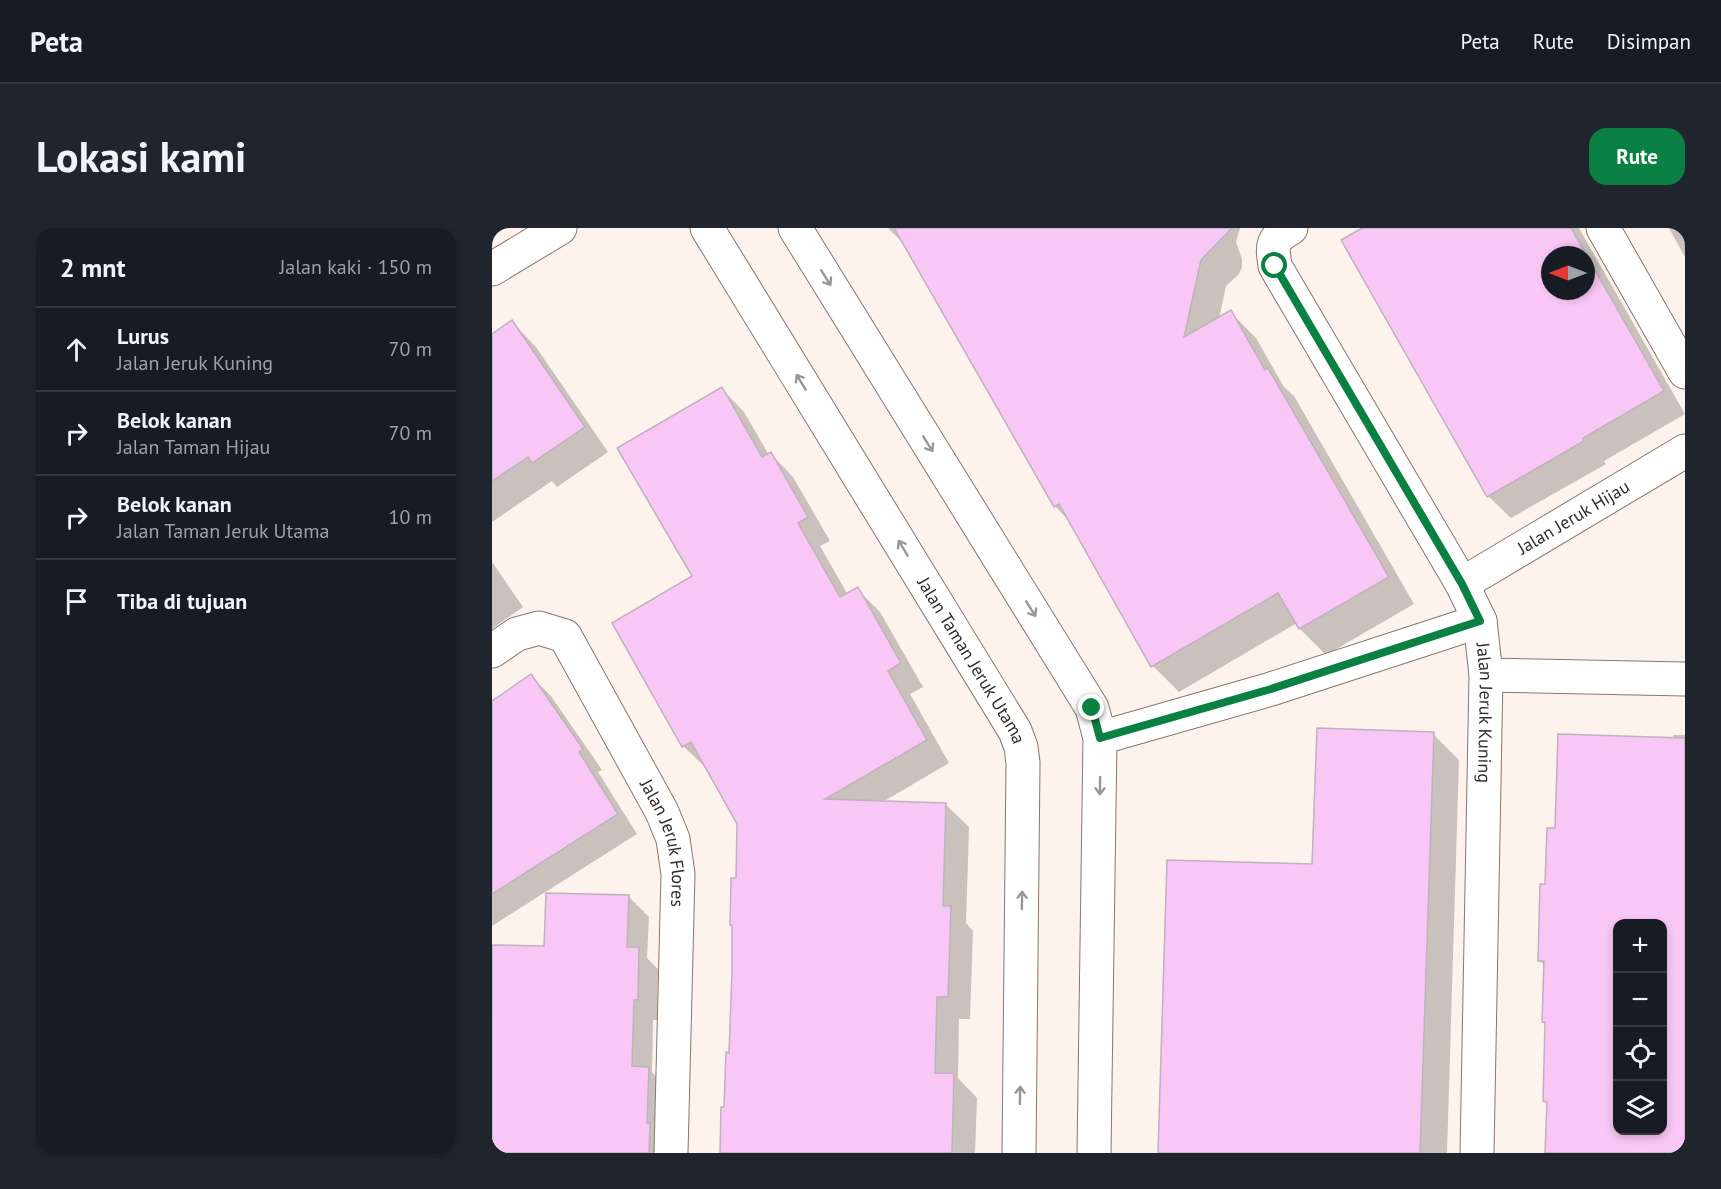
<!DOCTYPE html>
<html lang="id">
<meta charset="utf-8">
<style>
:root{--surface:#171b24;--page:#20242c;--text:#f1f3f6;--muted:#9ea1a6;--line:#363941;--accent:#0b8043}
body{margin:0;font-family:"PT Sans",sans-serif;background:var(--page);color:var(--text)}
.controls{position:absolute;right:18px;bottom:18px;display:grid;overflow:hidden;border-radius:12px;box-shadow:0 3px 9px #0003}
.controls button{width:54px;height:54px;display:grid;place-items:center;padding:0;border:0;border-bottom:2px solid var(--line);background:var(--surface);color:var(--text);font:30px sans-serif}
.compass{position:absolute;left:1049px;top:18px;width:54px;height:54px;border-radius:50%;background:var(--surface);box-shadow:0 3px 9px #0003;rotate:270deg}
.stop{position:absolute;width:18px;height:18px;margin:-14px;border:4px solid #0b8043;border-radius:50%;background:#fff}
.stop.end{background:#0b8043;border-color:#fff;box-shadow:0 2px 6px #0008}
.list{margin:0;padding:0;list-style:none}
h2{display:flex;justify-content:space-between;align-items:center;height:78px;margin:0;padding:0 24px;font-size:26px}
h2 small{font-size:20px;font-weight:400;color:var(--muted)}
.list li{display:grid;grid-template-columns:39px 1fr auto;gap:18px;align-items:center;box-sizing:border-box;height:84px;padding:0 24px;border-top:2px solid var(--line)}
.list b{display:block;font-size:22px;white-space:nowrap}
.list p{margin:0;font-size:20px;white-space:nowrap;color:var(--muted)}
.list em{font-size:20px;font-style:normal;color:var(--muted)}
.icon{flex:none;width:33px;height:33px;fill:none;stroke:currentColor;stroke-width:2;stroke-linecap:round;stroke-linejoin:round}
.map{position:relative;flex:none;width:1193px;height:925px;overflow:hidden;border-radius:18px}
header{display:flex;align-items:center;gap:36px;box-sizing:border-box;height:84px;padding:0 30px;background:var(--surface);border-bottom:2px solid var(--line)}
header strong{font-size:28px}
nav{display:flex;gap:33px;margin-inline-start:auto;font-size:21px}
.intro{display:flex;align-items:center;justify-content:space-between;box-sizing:border-box;height:144px;padding:0 36px}
h1{margin:0;font-size:42px}
.button{padding:15px 27px;border-radius:18px;background:var(--accent);color:#fff;font-size:21px;font-weight:700}
main{display:flex;gap:36px;padding:0 36px}
aside{flex:1;background:var(--surface);border-radius:18px;box-shadow:0 3px 9px #0003}
.map>svg:first-child{display:block}
</style>
<header>
<strong>Peta</strong>
<nav><a>Peta</a><a>Rute</a><a>Disimpan</a></nav>
</header>
<div class="intro"><h1>Lokasi kami</h1><a class="button">Rute</a></div>
<main>
<aside>
<h2>2 mnt<small>Jalan kaki · 150 m</small></h2>
<ul class="list">
<li><svg class="icon" aria-label="ahead" viewBox="0 0 24 24"><path d="M12 20V5M6 11l6-6 6 6"/></svg><div><b>Lurus</b><p>Jalan Jeruk Kuning</p></div><em>70 m</em></li>
<li><svg class="icon" aria-label="right" viewBox="0 0 24 24"><path d="M7 20v-9h11M14 6l5 5-5 5"/></svg><div><b>Belok kanan</b><p>Jalan Taman Hijau</p></div><em>70 m</em></li>
<li><svg class="icon" aria-label="right" viewBox="0 0 24 24"><path d="M7 20v-9h11M14 6l5 5-5 5"/></svg><div><b>Belok kanan</b><p>Jalan Taman Jeruk Utama</p></div><em>10 m</em></li>
<li><svg class="icon" aria-label="arrive" viewBox="0 0 24 24"><path d="M6 21V4h12l-3 4 3 4H6"/></svg><div><b>Tiba di tujuan</b></div></li>
</ul>
</aside>
<div class="map">
<svg width="1193" height="925" viewBox="0 0 1193 925">
<rect width="100%" height="100%" fill="#fdf2ec"/>
<g fill="#0003" fill-rule="evenodd">
<polygon points="396,0 748,0 744,14 750,31 750,39 747,46 734,58 727,91 738,84 764,110 792,159 802,168 922,376 834,427 808,401 805,395 687,464 661,438 579,295 563,278 415,19"/>
<path d="M873 0H1087L1193 186 1112 233 1114 236 1019 290 996 268ZM1058 27H1094V63H1058Z"/>
<polygon points="1177,0 1193,0 1193,29"/>
<polygon points="20,94 44,119 116,224 65,259 60,253 0,294 0,108"/>
<polygon points="230,161 252,184 277,227 279,226 301,249 338,313 328,318 356,367 365,361 388,384 431,459 418,466 457,535 389,575 454,577 477,599 474,695 481,703 478,791 467,791 466,850 485,870 483,925 229,925 239,826 241,699 239,697 246,652 247,596 214,540 191,518 203,349"/>
<polygon points="0,334 31,379 0,401"/>
<polygon points="39,448 59,468 110,542 106,544 145,606 0,698 0,475"/>
<polygon points="941,506 967,532 955,925 667,925 822,638"/>
<path d="M1181 507H1193V925H1055L1056 877 1052 873 1055 797 1051 794 1053 738 1048 733 1054 658 1065 601 1181 511ZM1126 696H1170V902H1126Z"/>
<polygon points="137,669 157,689 155,730 166,741 165,792 161,792 160,844 176,860 177,925 0,925 0,718 54,720"/>
</g>
<g fill="#f9c7f6" stroke="#bfb1be" stroke-width="1.5" fill-rule="evenodd">
<polygon points="402,0 740,0 709,32 692,109 739,82 773,142 776,140 897,349 807,401 786,365 659,439 567,276 562,279"/>
<path d="M870 0H1079L1172 163 1091 210 1092 213 995 269 849 12ZM1058 27H1094V63H1058Z"/>
<polygon points="20,92 93,199 40,235 36,229 0,253 0,106"/>
<polygon points="230,159 270,229 279,224 316,289 306,295 348,369 366,359 409,435 396,443 435,512 333,571 454,575 451,678 459,678 456,769 445,769 443,845 462,845 460,925 228,925 229,879 232,879 234,824 237,825 240,744 240,697 238,697 239,650 244,650 245,596 199,514 190,519 120,395 200,348 125,220"/>
<polygon points="39,446 91,521 87,524 126,586 0,666 0,473"/>
<polygon points="825,500 942,504 928,925 666,925 675,632 820,636"/>
<path d="M1066 506 1193 510V925H1053L1055 874 1051 873 1053 794H1050L1052 733H1046L1048 656H1053L1055 600H1063ZM1125 696H1170V903H1125Z"/>
<polygon points="54,665 137,667 135,719 147,719 146,772 142,772 140,838 157,839 155,895 158,895 157,925 0,925 0,717 52,718"/>
</g>
<g fill="none" stroke-linecap="round" stroke-linejoin="round">
<defs>
<g id="street">
<path id="s1" d="M215 0 523 503 529 519 531 535 527 925"/>
<polyline points="303,0 600,480 608,510 602,925"/>
<path id="s2" d="M799 0C779 12 780 16 783 38L970 356 988 393 994 447 985 925"/>
<polyline points="1111,0 1193,144"/>
<polyline points="0,41 68,0"/>
<path id="s3" d="M970 356 1193 223"/>
<path id="s4" d="M0 423 25 406 47 400 73 408 170 584 181 611 186 646 179 925"/>
<polyline points="994,447 1193,451"/>
<polyline points="608,510 779,461 988,393"/>
</g>
</defs>
<use href="#street" stroke="#87776e" stroke-width="35"/>
<use href="#street" stroke="#fff" stroke-width="33"/>
</g>
<defs><path id="oneway-shaft" d="M-6 0H5M1.5-3L5.5 0L1.5 3" fill="none" stroke-width="1.6" stroke-linecap="round" stroke-linejoin="round" transform="scale(1.5)"/></defs>
<g stroke="#999694">
<use href="#oneway-shaft" transform="translate(334 50) rotate(58)"/>
<use href="#oneway-shaft" transform="translate(309 154) rotate(-121)"/>
<use href="#oneway-shaft" transform="translate(436 216) rotate(58)"/>
<use href="#oneway-shaft" transform="translate(411 320) rotate(-121)"/>
<use href="#oneway-shaft" transform="translate(539 381) rotate(58)"/>
<use href="#oneway-shaft" transform="translate(608 558) rotate(91)"/>
<use href="#oneway-shaft" transform="translate(530 672) rotate(-89)"/>
<use href="#oneway-shaft" transform="translate(528 867) rotate(-89)"/>
</g>
<g fill="none" stroke-linecap="round" stroke-linejoin="round">
<polyline stroke="#0b8043" stroke-width="8" points="600,480 608,510 779,461 988,393 970,356 783,38"/>
</g>
<g text-anchor="middle" stroke-width="4.5" stroke-linejoin="round" paint-order="stroke">
<g font-size="18" fill="#332d29" stroke="#fdf2ec">
<text dy="6" stroke="none"><textPath href="#s3" startOffset="130">Jalan Jeruk Hijau</textPath></text>
<text dy="6" stroke="none"><textPath href="#s1" startOffset="507">Jalan Taman Jeruk Utama</textPath></text>
<text dy="6" stroke="none"><textPath href="#s2" startOffset="548">Jalan Jeruk Kuning</textPath></text>
<text dy="6" stroke="none"><textPath href="#s4" startOffset="312">Jalan Jeruk Flores</textPath></text>
</g>
</g>
</svg>
<div class="controls">
<button>+</button>
<button>−</button>
<button><svg class="icon" aria-label="locate" viewBox="0 0 24 24"><circle cx="12" cy="12" r="6"/><path d="M12 2v4M12 18v4M2 12h4M18 12h4"/></svg></button>
<button><svg class="icon" aria-label="layers" viewBox="0 0 24 24"><path d="M12 4l9 5-9 5-9-5zM3 14l9 5 9-5"/></svg></button>
</div>
<svg class="compass" viewBox="-18 -18 36 36"><path d="M0-13l5 13h-10z" fill="#e53935"/><path d="M0 13l5-13h-10z" fill="#9ea1a6"/></svg>
<div class="stop" style="left:783px;top:38px"></div>
<div class="stop end" style="left:600px;top:480px"></div>
</div>
</main>
